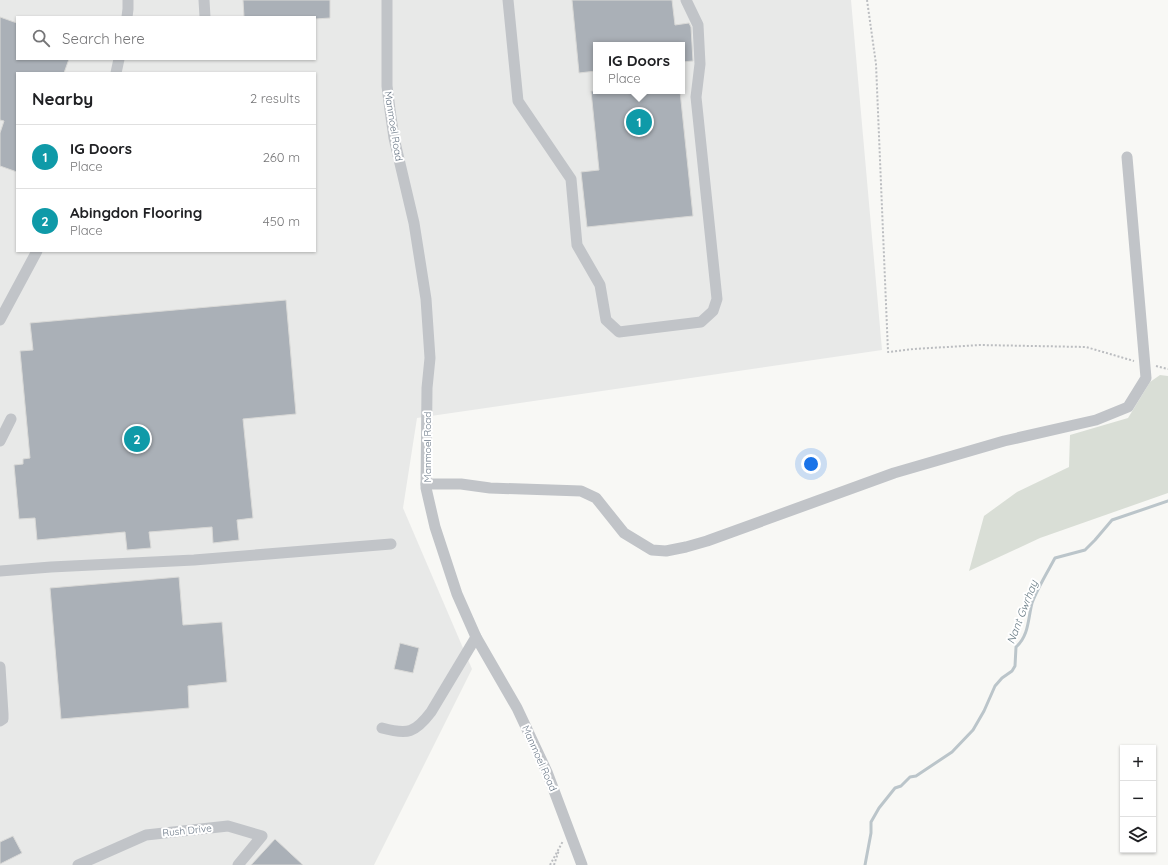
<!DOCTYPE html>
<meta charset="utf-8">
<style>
:root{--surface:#fff;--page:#f6f6f6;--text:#202124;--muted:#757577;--line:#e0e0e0;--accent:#dd6330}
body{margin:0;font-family:Quicksand,sans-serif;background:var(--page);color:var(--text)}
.controls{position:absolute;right:12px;bottom:12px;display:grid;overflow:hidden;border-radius:0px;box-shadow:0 1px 3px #0004}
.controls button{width:36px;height:36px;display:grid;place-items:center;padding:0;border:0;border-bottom:1px solid var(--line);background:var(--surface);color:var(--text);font:20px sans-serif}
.you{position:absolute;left:811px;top:464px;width:14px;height:14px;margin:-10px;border:3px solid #fff;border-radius:50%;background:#1a73e8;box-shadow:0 0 0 6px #1a73e833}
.badge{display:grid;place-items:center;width:26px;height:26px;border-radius:50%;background:var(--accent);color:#fff;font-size:13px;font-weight:700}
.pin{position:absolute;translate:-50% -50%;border:2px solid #fff;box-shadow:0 1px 4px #0006}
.popup{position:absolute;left:593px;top:42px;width:92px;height:52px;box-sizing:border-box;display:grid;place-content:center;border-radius:0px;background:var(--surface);filter:drop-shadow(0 1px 3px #0005);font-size:13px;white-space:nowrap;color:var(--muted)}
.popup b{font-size:15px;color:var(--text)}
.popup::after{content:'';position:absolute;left:50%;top:100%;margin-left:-8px;border:8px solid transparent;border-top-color:var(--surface)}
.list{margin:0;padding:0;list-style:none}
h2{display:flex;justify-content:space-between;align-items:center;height:52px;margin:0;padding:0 16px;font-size:17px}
h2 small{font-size:13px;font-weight:400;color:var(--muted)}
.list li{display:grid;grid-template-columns:26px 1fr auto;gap:12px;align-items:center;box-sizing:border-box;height:64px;padding:0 16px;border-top:1px solid var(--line)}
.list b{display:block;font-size:15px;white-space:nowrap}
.list p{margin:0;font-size:13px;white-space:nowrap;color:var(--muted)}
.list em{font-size:13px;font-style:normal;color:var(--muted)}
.icon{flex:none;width:22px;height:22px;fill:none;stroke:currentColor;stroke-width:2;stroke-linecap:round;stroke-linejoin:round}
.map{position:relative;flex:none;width:1168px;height:865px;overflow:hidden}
.search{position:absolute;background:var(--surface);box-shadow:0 1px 3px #0004;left:16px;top:16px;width:300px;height:44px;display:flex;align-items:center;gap:10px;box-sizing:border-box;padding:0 14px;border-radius:0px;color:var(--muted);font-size:15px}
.panel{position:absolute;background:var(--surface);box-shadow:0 1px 3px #0004;left:16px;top:72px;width:300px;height:180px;border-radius:0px}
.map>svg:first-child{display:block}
</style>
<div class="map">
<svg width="1168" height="865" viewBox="0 0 1168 865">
<rect width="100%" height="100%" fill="#f8f8f5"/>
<path fill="#e8e9e8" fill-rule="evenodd" d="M0 0H851L882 350 417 418 403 508 472 669 374 865H0ZM17 17H315V59H17ZM596 45H682V91H596ZM17 73H315V251H17Z"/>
<polygon fill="#d9ded6" points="1160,375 1168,376 1168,493 1040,538 969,571 984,516 1017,492 1069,467 1070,435 1128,418 1150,382"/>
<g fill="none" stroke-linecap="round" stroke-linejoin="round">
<path stroke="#bbc5ca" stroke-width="3" d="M865 865 871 833V822L879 808 895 788 901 786 910 777 916 776 952 752 973 730 984 711 995 686 1002 678 1012 671 1015 666 1016 647C1029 636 1028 618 1032 603 1037 589 1048 571 1055 558L1085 550 1095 540 1112 520 1168 501"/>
</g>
<g fill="#aab0b7" stroke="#d9d9d7">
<polygon points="243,0 330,0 330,18 315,19 315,17 244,17"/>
<polygon points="572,0 672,0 675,25 689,23 691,27 693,61 682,62 682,45 596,45 596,71 579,73"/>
<polygon points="0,17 17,23 17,59 69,59 64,73 17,73 17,172 0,166 0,133 4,121 0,120"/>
<polygon points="591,91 680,91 693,216 587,227 581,172 599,170"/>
<polygon points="286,300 296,414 243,419 253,518 237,520 239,540 213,543 212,527 149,532 151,548 127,550 125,532 37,540 35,518 19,519 14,465 23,464 23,459 30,458 20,351 33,350 30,323"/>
<polygon points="179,577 183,625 222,622 227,682 188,686 189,708 61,719 50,588"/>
<polygon points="400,643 419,648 413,673 394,669"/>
<polygon points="13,836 22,853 0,864 0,842"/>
<polygon points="275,839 303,865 251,865"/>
</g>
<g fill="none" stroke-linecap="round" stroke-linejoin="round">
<g stroke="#bbbdc0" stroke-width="2" stroke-dasharray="2 2" stroke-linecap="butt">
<polyline points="867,0 876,64 888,352 914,349 980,345 1086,347 1134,361"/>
<polyline points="1156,366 1168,369"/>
<polyline points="550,865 563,841"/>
<polyline points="554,865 559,850"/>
</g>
<g stroke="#c1c4c8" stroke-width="11">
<polyline points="204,0 205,17"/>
<polyline points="387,0 387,86 390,110 394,138 414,223 426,299 430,358 427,388 426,488 435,527 457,594 476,637 517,708 547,772 582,865"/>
<polyline points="508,0 518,101 571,179 577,245 600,285 606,320 619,332 701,322 713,311 717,299 696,97 700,64 698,25 686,0"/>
<polyline points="127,17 128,9 128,0"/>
<polyline points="116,73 119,59"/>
<polyline points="0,320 37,251"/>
<polyline points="0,441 11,419"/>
<polyline points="426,484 461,484 490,488 581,491 596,498 624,533 652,550 666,551 686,547 707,541 894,473 1004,441 1096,420 1128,407 1146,378 1127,157"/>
<polyline points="0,571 51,567 194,560 391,544"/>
<polyline points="0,667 3,714 3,719 0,721"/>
<path d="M382 728C408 735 415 733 431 712L476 637"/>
<polyline points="78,865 146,835 228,826 262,836 238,865"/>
</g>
</g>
<g text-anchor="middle" stroke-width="4" stroke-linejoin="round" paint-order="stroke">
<g font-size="10" fill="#687685" stroke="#fff">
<text transform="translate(394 126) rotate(81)" y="4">Manmoel Road</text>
<text transform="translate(427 447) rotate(-90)" y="4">Manmoel Road</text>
<text transform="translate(540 758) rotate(66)" y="4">Manmoel Road</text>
<text transform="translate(187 830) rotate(-6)" y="4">Rush Drive</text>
</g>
<g font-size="11" font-style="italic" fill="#637780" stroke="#fff">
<text transform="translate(1022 612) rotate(-69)" y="4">Nant Gwrhay</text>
</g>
</g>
</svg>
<div class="controls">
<button>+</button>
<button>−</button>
<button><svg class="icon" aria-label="layers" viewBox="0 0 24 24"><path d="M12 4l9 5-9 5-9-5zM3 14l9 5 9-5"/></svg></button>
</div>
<div class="you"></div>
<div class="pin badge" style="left:639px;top:122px;background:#0f9aa8">1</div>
<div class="popup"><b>IG Doors</b>Place</div>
<div class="pin badge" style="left:137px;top:439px;background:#0f9aa8">2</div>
<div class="search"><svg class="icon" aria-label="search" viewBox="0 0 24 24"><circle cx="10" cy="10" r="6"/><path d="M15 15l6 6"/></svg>Search here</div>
<section class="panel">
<h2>Nearby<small>2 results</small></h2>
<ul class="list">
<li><span class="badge" style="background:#0f9aa8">1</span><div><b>IG Doors</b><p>Place</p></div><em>260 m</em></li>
<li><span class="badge" style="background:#0f9aa8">2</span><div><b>Abingdon Flooring</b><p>Place</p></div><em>450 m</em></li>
</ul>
</section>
</div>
